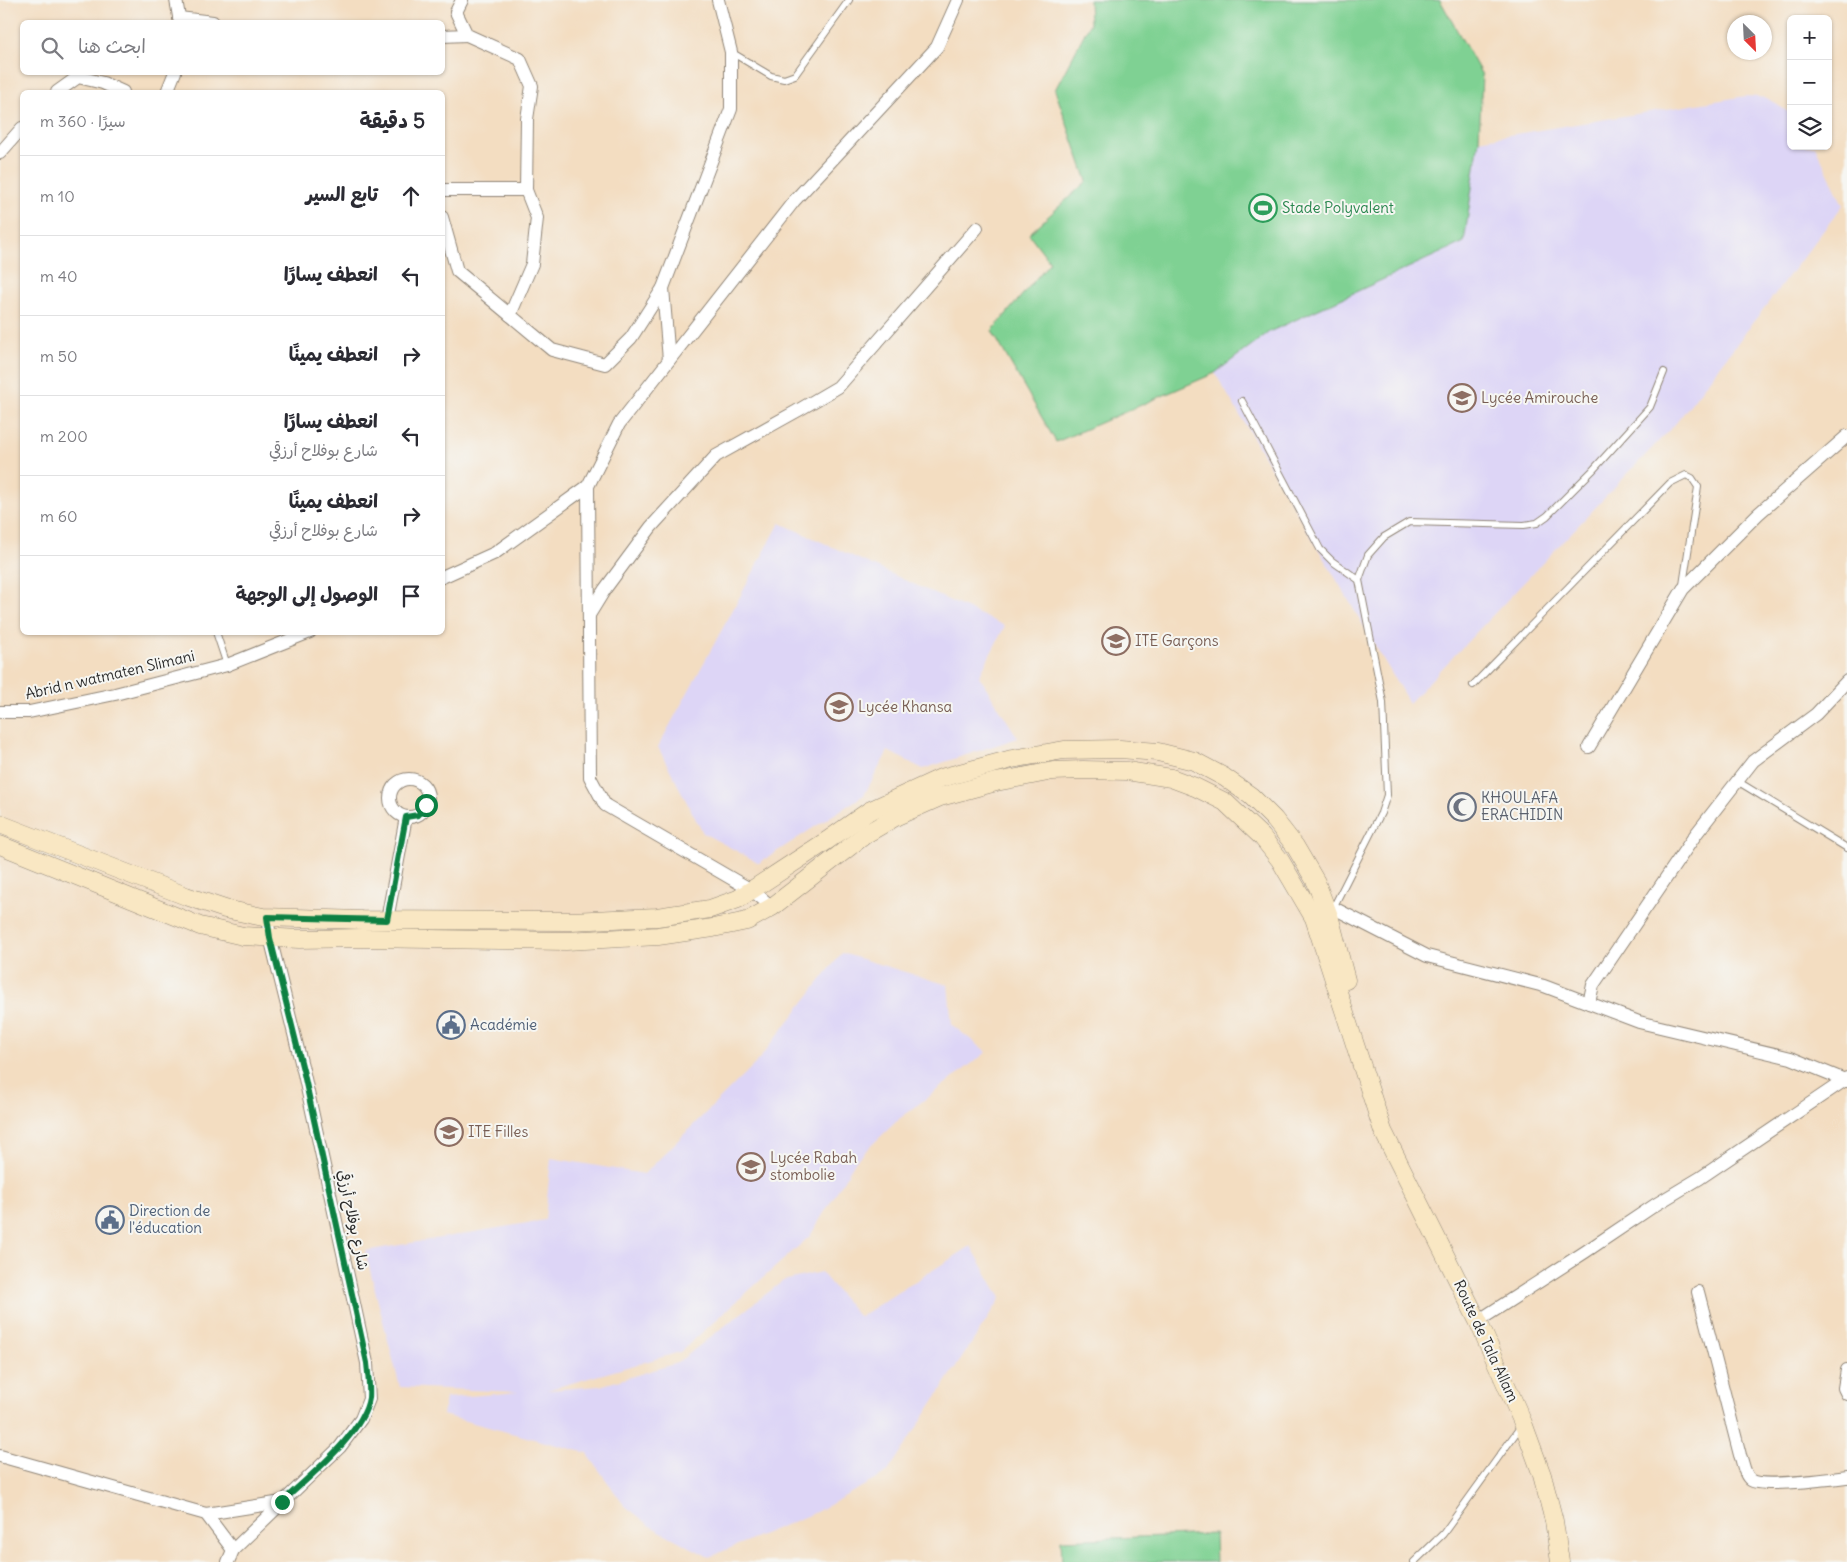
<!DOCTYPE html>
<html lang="ar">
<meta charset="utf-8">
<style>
:root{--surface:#fff;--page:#f2f2f3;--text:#2b2b33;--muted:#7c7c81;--line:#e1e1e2}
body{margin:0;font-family:Delius,"Playpen Sans Arabic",sans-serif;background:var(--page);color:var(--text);direction:rtl}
.controls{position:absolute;right:15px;top:15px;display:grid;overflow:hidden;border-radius:8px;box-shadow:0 1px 4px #0004}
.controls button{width:45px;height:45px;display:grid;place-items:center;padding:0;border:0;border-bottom:1px solid var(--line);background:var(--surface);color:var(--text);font:25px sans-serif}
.compass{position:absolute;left:1727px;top:15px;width:45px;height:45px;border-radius:50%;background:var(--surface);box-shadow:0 1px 4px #0004;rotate:156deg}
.stop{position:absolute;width:15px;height:15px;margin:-11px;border:4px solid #0b8043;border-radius:50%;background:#fff}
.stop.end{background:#0b8043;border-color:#fff;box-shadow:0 1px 5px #0008}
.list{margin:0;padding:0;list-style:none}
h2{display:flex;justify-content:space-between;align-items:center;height:65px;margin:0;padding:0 20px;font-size:21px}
h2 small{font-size:16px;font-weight:400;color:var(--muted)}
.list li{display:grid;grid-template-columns:32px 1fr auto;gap:15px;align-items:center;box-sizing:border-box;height:80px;padding:0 20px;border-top:1px solid var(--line)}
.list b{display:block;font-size:19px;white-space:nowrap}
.list p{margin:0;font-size:16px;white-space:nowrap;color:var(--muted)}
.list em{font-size:16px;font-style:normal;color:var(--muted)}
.icon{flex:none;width:28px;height:28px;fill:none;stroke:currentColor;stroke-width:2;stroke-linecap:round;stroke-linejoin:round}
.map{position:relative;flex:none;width:1847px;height:1562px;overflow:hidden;direction:ltr}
.search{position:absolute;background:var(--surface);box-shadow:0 1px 4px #0004;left:20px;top:20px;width:425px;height:55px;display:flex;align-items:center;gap:12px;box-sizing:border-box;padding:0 18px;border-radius:8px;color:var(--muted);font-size:19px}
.panel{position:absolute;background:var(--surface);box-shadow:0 1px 4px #0004;left:20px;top:90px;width:425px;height:545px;border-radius:8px;direction:rtl}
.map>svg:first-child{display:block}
</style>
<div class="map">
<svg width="1847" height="1562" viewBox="0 0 1847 1562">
<rect width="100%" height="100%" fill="#f6f6f2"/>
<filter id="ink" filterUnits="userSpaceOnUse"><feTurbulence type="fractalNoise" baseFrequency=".02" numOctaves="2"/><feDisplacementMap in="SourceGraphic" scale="10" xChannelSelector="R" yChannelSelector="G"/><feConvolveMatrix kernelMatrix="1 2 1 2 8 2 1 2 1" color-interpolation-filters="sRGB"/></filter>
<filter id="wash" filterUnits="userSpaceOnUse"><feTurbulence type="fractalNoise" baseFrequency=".0096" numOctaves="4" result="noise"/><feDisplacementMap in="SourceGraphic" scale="20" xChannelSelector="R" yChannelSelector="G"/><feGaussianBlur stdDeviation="1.12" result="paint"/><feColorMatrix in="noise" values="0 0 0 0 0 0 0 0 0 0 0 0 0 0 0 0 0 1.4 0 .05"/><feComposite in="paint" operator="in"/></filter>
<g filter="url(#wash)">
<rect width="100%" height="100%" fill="#f3ddc1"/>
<g fill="#ddd5f6">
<polygon points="1746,96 1767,98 1791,114 1791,146 1815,146 1843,205 1676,423 1409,703 1215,373 1269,332 1464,242 1479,140"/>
<polygon points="780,523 1005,626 979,676 1018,738 923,769 888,751 864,795 759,863 703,833 658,747"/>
<polygon points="842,953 948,985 952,1025 987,1052 899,1119 856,1160 810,1236 680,1352 547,1390 600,1386 677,1363 783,1281 821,1272 859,1317 971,1246 1001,1298 887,1473 816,1512 709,1557 652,1527 624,1505 587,1453 443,1415 446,1398 519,1392 400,1387 365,1251 545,1220 551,1158 644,1174 756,1063"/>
</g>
<g fill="#7fd193" stroke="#557e5f">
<polygon points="1089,0 1440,0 1482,75 1479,140 1464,242 1269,332 1215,373 1056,442 992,331 1050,262 1029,234 1087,181 1055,90 1090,23"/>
<polygon points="1215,1534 1216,1562 1062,1562 1061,1540"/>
</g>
</g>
<g filter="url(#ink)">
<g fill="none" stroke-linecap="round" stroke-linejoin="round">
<defs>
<g id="service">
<polyline points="731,52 771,76 784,79 795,75 849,0"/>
<polyline points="1242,401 1320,549 1332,561 1359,580"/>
<polyline points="216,632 227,665"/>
<polyline points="1473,685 1670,483 1686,475 1692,478 1698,487 1683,585"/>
<polyline points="1737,781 1847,848"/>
<polyline points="1333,908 1381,813 1387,795 1383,702 1359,580 1368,555 1384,537 1409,522 1524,525 1537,523 1547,516 1592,471 1650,407 1664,372"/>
<polyline points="1414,1562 1443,1534 1521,1426"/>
</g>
<g id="minor">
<polyline points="176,0 180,22"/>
<polyline points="179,18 213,22"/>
<polyline points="442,36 467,35"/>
<polyline points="57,92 78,77 103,83 123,92"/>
<polyline points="167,92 175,72"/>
<polyline points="0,153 22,128"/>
<polyline points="442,190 526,190 527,119 532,86 520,59 467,35 456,12 462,0"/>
<polyline points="442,217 457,271 552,350 605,364 631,338 663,288 731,109 731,52 718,0"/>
<polyline points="663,288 669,360"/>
<polyline points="510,315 532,264 537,218 526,190"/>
<polyline points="442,577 495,553 588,486"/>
<polyline points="589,615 605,589 651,527 716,456 797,411 838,387 977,228"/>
<polyline points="0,712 29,712 115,694 227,665 310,632"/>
<polyline points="1589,747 1683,589 1758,514 1847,436"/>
<circle cx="409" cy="798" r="19"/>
<polyline points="1322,903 1324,903 1427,956 1544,986 1639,1022 1791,1058 1845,1080 1847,1078"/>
<polyline points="772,907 753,891 605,805 590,777 588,486 619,424 794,201 937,47 958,0"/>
<polyline points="387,920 406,817"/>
<polyline points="1589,1003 1593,985 1696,834 1753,761 1816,714 1847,681"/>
<path d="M1698 1292 1740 1455C1743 1462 1744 1475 1751 1480 1761 1488 1831 1479 1847 1477"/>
<polyline points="1478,1321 1585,1252 1655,1205 1700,1178 1845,1080 1847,1081"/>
<polyline points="1847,1370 1844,1388 1847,1394"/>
<polyline points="0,1456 206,1514"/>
<polyline points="233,1550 206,1514 282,1502"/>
<polyline points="228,1562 233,1550 340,1447 361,1419 369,1399 367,1363 304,1074 270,937 267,917"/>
</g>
<g id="secondary">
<polyline points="0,824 186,896 225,909 263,917 362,920 571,921 657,917 710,909 738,899 828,840 869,811 941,778 1012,759 1064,750 1120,749 1158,752 1194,761 1224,777 1251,796 1274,819 1295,846 1316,882 1330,919 1346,980"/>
<polyline points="0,845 200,926 243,936 299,939 362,938 566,941 658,936 713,928 747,921 772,907 866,834 897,816 940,797 996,782 1053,771 1083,770 1127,771 1171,778 1195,787 1225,802 1262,837 1280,860 1314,918 1383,1131 1478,1321 1523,1423 1542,1475 1554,1521 1560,1562"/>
</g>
</defs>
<use href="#service" stroke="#8f8476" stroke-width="8"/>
<use href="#minor" stroke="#8f8476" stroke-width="14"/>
<use href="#secondary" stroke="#8f8476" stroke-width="19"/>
<use href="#service" stroke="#fff" stroke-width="6"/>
<use href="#minor" stroke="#fff" stroke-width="12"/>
<use href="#secondary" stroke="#f9e7c3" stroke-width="18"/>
</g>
</g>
<g fill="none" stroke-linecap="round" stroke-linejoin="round" filter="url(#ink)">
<path stroke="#0b8043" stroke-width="6" d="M282 1502C307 1478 364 1433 369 1398 370 1387 368 1374 367 1363L304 1074 270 938 267 917 387 920 406 817 418 815 426 805"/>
</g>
<defs>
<symbol id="stadium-ring" viewBox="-11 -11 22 22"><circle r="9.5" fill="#f6f6f2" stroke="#2e9e5b" stroke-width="1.5"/><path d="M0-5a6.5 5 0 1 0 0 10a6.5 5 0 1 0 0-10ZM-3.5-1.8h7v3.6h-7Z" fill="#2e9e5b"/></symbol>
<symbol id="school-ring" viewBox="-11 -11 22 22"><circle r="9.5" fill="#f6f6f2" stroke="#8d6e63" stroke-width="1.5"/><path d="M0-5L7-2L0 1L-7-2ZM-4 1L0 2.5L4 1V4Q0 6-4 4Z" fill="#8d6e63"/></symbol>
<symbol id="university-ring" viewBox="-11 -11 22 22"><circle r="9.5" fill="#f6f6f2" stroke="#8d6e63" stroke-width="1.5"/><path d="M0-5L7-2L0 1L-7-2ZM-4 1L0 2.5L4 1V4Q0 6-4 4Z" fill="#8d6e63"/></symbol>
<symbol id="mosque-ring" viewBox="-11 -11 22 22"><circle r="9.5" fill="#f6f6f2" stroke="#6b7280" stroke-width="1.5"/><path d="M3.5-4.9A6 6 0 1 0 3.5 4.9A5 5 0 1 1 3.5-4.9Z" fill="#6b7280"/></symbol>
<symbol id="civic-ring" viewBox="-11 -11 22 22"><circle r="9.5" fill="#f6f6f2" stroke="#5c6f8a" stroke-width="1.5"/><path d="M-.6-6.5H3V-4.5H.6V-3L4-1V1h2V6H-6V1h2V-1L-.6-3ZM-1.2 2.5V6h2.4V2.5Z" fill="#5c6f8a"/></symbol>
</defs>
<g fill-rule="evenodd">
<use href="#stadium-ring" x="1247" y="192" width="32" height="32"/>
<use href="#school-ring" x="1446" y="382" width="32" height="32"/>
<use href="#university-ring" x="1100" y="625" width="32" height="32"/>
<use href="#school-ring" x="823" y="691" width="32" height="32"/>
<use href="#mosque-ring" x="1446" y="791" width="32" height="32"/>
<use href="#civic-ring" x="435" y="1009" width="32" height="32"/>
<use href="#university-ring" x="433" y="1116" width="32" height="32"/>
<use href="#school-ring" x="735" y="1151" width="32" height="32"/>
<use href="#civic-ring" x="94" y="1204" width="32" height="32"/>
</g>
<g text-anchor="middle" stroke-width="4" stroke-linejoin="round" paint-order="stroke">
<g font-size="15" fill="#27864d" stroke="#f6f6f2" text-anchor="start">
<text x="1282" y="213">Stade Polyvalent</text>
</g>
<g font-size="15" fill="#785e54" stroke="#f6f6f2" text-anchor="start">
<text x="1481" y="403">Lycée Amirouche</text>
<text x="1135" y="646">ITE Garçons</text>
<text x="858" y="712">Lycée Khansa</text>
<text x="468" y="1137">ITE Filles</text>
<text x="770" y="1163">Lycée Rabah<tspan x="770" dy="17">stombolie</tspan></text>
</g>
<g font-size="15" fill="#2b2b2b" stroke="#f6f6f2">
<text transform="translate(110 675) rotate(-13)" y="5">Abrid n watmaten Slimani</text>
<text transform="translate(353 1220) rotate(78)" y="5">شارع بوفلاح أرزقي</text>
<text transform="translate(1486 1341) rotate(65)" y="5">Route de Tala Allam</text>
</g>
<g font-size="15" fill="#5b616d" stroke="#f6f6f2" text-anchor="start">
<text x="1481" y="803">KHOULAFA<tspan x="1481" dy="17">ERACHIDIN</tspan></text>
</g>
<g font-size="15" fill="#4e5e75" stroke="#f6f6f2" text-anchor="start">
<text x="470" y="1030">Académie</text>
<text x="129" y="1216">Direction de<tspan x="129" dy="17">l'éducation</tspan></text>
</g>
</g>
</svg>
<div class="controls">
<button>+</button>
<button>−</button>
<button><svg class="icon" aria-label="layers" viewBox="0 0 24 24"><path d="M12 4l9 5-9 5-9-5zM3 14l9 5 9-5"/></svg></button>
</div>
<svg class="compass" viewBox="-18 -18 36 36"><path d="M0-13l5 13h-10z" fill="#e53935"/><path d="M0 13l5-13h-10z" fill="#7c7c81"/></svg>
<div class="stop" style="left:426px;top:805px"></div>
<div class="stop end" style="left:282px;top:1502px"></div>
<div class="search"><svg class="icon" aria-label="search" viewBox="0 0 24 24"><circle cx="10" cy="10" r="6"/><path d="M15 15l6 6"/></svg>ابحث هنا</div>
<section class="panel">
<h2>5 دقيقة<small>سيرًا · 360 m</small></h2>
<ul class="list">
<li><svg class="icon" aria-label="ahead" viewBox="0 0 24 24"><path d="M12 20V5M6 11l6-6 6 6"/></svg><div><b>تابع السير</b></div><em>10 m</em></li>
<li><svg class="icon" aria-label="left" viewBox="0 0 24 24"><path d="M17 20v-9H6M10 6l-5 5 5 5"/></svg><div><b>انعطف يسارًا</b></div><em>40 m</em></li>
<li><svg class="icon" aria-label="right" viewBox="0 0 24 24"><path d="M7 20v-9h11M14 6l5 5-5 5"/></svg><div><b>انعطف يمينًا</b></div><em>50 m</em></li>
<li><svg class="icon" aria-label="left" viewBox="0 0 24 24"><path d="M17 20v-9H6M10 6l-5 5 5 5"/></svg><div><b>انعطف يسارًا</b><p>شارع بوفلاح أرزقي</p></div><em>200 m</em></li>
<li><svg class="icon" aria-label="right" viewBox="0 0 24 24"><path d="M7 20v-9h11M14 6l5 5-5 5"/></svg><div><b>انعطف يمينًا</b><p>شارع بوفلاح أرزقي</p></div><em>60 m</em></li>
<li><svg class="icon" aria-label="arrive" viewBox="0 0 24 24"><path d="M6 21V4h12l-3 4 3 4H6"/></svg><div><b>الوصول إلى الوجهة</b></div></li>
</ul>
</section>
</div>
